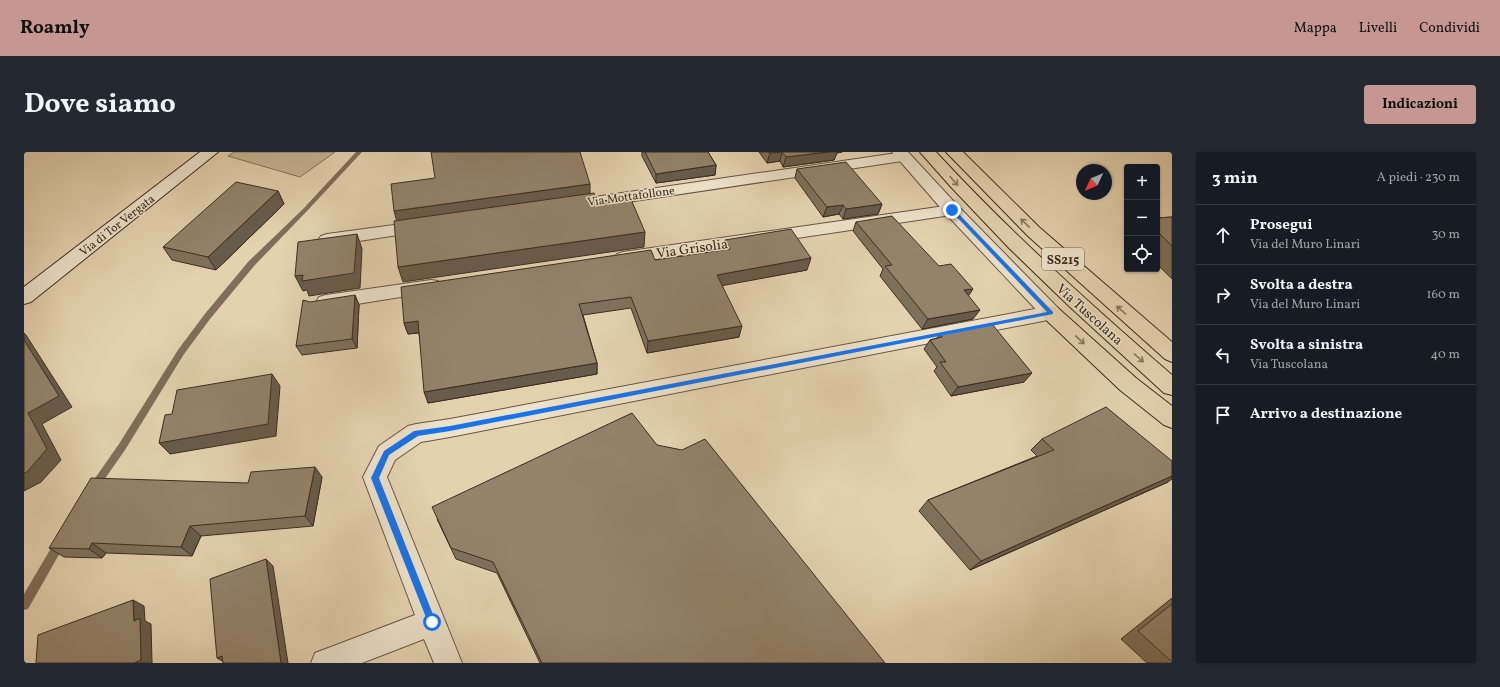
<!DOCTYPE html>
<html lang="it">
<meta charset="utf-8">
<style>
:root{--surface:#171b24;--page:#242831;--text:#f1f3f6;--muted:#9ea1a6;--line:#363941;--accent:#c59692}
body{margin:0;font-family:Vollkorn,serif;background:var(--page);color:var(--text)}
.controls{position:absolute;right:12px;top:12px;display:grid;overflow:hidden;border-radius:4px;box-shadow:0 1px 3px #0004}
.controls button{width:36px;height:36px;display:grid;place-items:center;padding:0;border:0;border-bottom:1px solid var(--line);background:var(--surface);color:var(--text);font:20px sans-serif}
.compass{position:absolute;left:1052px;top:12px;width:36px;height:36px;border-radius:50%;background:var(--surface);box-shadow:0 1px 3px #0004;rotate:226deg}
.stop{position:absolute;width:12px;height:12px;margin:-9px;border:3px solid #1a73e8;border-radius:50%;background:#fff}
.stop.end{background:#1a73e8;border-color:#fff;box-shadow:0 1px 4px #0008}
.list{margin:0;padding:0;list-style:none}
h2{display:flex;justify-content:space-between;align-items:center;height:52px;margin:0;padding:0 16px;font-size:17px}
h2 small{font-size:13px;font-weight:400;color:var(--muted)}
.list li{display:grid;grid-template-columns:26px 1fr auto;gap:12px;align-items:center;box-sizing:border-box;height:60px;padding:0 16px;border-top:1px solid var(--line)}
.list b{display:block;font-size:15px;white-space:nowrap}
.list p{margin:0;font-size:13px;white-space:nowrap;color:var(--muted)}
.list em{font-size:13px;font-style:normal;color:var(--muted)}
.icon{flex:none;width:22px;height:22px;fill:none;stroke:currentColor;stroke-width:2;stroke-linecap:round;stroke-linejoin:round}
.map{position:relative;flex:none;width:1148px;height:511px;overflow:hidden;border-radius:4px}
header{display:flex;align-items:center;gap:24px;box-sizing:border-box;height:56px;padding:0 20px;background:var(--accent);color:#111}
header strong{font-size:19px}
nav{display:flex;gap:22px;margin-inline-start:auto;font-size:14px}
.intro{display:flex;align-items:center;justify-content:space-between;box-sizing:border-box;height:96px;padding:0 24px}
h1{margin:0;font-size:28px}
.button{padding:10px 18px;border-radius:4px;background:var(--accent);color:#111;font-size:14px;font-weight:700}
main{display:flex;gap:24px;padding:0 24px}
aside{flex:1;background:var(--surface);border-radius:4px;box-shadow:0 1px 3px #0004}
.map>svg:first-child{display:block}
</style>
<header>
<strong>Roamly</strong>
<nav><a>Mappa</a><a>Livelli</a><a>Condividi</a></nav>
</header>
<div class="intro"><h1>Dove siamo</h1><a class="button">Indicazioni</a></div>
<main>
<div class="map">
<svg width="1148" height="511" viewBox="0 0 1148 511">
<rect width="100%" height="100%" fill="#e4d2af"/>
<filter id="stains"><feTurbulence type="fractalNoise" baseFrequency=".005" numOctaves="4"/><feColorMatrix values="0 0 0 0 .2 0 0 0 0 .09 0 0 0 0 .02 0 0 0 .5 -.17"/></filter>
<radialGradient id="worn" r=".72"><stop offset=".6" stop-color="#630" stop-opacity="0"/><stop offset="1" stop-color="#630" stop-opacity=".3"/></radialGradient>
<polygon fill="#c7b697" stroke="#82725c" points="210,0 311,0 276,25 204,4"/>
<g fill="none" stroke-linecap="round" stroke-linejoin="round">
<g fill="#7f6e59" fill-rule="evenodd">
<polygon points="332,0 338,0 283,59 230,114 186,167 160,202 101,298 73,338 70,339 67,338 65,335 67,332 95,292 154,198 180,163 224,110 279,57"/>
<polygon points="37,384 41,386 42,389 41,392 4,457 0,458 0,442 33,386"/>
</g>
<defs>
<g id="minor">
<polygon points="880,0 885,2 888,5 885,8 543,59 537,58 535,54 537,50 543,49"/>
<polygon points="928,53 934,54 936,58 934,62 599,112 593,110 590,106 593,102 599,100"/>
<polygon points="400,69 406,70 409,74 406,78 303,94 297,92 294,88 297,84 303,82"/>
<polygon points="407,128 414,129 416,134 414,139 302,157 295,155 292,150 295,145 302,143"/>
<polygon points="1027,154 1034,156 1037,161 1034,166 426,285 397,290 371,308 363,325 438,511 410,511 400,487 338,511 287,511 291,501 391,463 339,325 355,294 384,274 392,272 426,267"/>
</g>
<polygon id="tertiary" points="868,0 884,0 934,54 1034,156 1037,161 1034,166 1027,168 1020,166 922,62"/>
<polygon id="secondary" points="176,0 194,0 7,150 0,152 0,135"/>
<g id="primary">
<path d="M896 0H912C986 80 1066 152 1148 223V243L1140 241 1046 155 985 96 927 35Z"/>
<polygon points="922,0 939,0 1016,76 1148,190 1148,210 1141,207 1004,84"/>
<polygon points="1027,154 1034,156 1112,226 1148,254 1148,276 1140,273 1096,238 1020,166 1017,161 1020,156"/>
</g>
</defs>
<use href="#minor" stroke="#665644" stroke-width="2"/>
<use href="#tertiary" stroke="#665644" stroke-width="2"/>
<use href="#secondary" stroke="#3c2d21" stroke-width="2"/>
<use href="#primary" stroke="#3c2d21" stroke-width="2"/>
<use href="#minor" fill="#ede2cb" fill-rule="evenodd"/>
<use href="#tertiary" fill="#ede2cb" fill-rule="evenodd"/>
<use href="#secondary" fill="#ede2cb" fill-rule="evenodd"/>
<use href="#primary" fill="#e4d2af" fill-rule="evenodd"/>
</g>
<g fill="#7e715c" stroke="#3c2d21">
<polygon points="618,0 684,0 692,13 691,23 632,31 618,4"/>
<polygon points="735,0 818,0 813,1 810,8 759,15 756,9 743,11"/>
<polygon points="773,17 858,52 854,62 819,67 815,62 799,65 771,26"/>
<polygon points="254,39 260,52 192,118 148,108 139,95"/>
<polygon points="1148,65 1148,127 1133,112 1133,66"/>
<polygon points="832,70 915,114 944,144 949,167 898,177 856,124 859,117 829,79"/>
<polygon points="701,88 783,118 698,133 715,185 623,201 607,156 559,163 573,211 573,222 404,251 395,181 384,182 380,171 631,108 699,98"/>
<polygon points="331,143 335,153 333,196 278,203 272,194"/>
<polygon points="916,182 1000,230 927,244 910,219 913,215 900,197 906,188 913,186"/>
<polygon points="1018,287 1144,330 946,418 895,359 904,348 1013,304 1007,298"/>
<polygon points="633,293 861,511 516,511 473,421 432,407 413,367"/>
<polygon points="298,325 289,374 177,384 168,404 82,401 78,406 40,405 25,396 224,331"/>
<polygon points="1148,446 1148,511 1123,511 1097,487"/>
</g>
<g fill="#675c4b" stroke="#3c2d21">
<polygon points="756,0 758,0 756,9 743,11 746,1"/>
<polygon points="804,0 818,0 813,1 810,8 759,15 762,5"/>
<polygon points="692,13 691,23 632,31 632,22"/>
<polygon points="566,32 566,43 373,70 370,59"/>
<polygon points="254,39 260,52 192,118 184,105"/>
<polygon points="858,52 854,62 819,67 822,57"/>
<polygon points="819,53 815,62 799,65 803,55"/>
<polygon points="621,80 620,95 379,130 374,115"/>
<polygon points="333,82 338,97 336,136 285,144 283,138 279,139 271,124"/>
<polygon points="787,106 783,118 691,135 693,123"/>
<polygon points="949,137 943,146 940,138"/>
<polygon points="331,143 335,153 333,196 328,187"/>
<polygon points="956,158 949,167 898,177 904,167"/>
<polygon points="394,169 398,180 384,182 380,171"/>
<polygon points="718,174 715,185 623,201 624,189"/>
<polygon points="0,181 2,183 48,255 18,272 37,308 17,330 0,339 0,321 4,261"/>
<polygon points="573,211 573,222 404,251 400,240"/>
<polygon points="1008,221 1000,230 927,244 934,235"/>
<polygon points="248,222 256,234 252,284 146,302 135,291"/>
<polygon points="291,315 298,325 289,374 281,364"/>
<polygon points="1148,324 1148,327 1144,330 946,418 957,409"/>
<polygon points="166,374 177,384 168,404 157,395"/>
<polygon points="68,391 82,401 78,406 65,397"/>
<polygon points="242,407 249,414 264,511 257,511"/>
<polygon points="109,448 120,454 121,469 127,472 128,511 110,511 110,469"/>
<polygon points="198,504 202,511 193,506"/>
</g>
<g fill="#93836b" stroke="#3c2d21">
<polygon points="407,0 556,0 566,32 370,59 367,32 411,26"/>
<polygon points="621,0 684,0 692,13 632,22"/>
<polygon points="744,0 756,0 746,1"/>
<polygon points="758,0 804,0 762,5"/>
<polygon points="822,10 858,52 822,57 819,53 803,55 773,17"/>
<polygon points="212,30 254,39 184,105 139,95"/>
<polygon points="570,41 573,50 606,45 621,80 374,115 370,69"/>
<polygon points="868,64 915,114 927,112 949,137 940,138 956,158 904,167 861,114 868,113 832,70"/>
<polygon points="1148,65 1148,94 1133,79 1133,66"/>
<polygon points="767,77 787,106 693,123 718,174 624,189 607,145 555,152 573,211 400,240 394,169 380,171 377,135 627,98 631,108 706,97 701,88"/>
<polygon points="333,82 330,121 278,129 279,123 271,124 274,90"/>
<polygon points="331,143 328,187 272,194 279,148 286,150"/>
<polygon points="968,172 1008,221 934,235 916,210 922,210 906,188 918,185 916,182"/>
<polygon points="0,188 35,244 4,261 23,297 3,320 0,321"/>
<polygon points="248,222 244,272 135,291 141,263 148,262 153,238"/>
<polygon points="1082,255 1148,309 1148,324 957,409 904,348 1030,298 1018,287"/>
<polygon points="608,261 633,293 658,298 681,287 861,511 518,511 469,410 427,396 408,355"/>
<polygon points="291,315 281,364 166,374 157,395 68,391 65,397 25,396 67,326 224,331 227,320"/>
<polygon points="242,407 257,511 199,511 198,504 193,506 186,427"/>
<polygon points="109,448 110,469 116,466 117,508 110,511 12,511 14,483"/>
<polygon points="1148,452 1148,510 1114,479"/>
</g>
<defs><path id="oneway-shaft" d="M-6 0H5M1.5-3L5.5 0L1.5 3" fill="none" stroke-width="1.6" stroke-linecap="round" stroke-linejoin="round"/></defs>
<g stroke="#887761">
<use href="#oneway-shaft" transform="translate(930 29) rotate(48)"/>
<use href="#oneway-shaft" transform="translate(1001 71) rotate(-136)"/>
<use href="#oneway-shaft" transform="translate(1097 158) rotate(-139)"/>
<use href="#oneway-shaft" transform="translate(1056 188) rotate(43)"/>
<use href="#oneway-shaft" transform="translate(1115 206) rotate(41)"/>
</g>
<polygon fill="#1a73e8" points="927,57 930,57 1029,160 1029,162 426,279 394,284 365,303 355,326 412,470 411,473 405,473 347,326 360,299 390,279 426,274 1023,160 927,59"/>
<g text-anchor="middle" stroke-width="3" stroke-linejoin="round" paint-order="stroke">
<g font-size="12" fill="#3c2d21" stroke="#ede2cb">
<text transform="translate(607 44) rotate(-8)" y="4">Via Mottafollone</text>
<text transform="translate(93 73) rotate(-38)" y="4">Via di Tor Vergata</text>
</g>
<rect fill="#ede2cb" stroke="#716354" stroke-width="1" x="1018" y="96" width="42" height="22" rx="3"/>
<g font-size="13" font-weight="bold" fill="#3c2d21">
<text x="1039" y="112">SS215</text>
</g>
<g font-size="14" fill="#3c2d21" stroke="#ede2cb">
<text transform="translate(668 96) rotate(-8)" y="5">Via Grisolia</text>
<text transform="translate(1066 162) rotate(42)" y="5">Via Tuscolana</text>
</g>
</g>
<rect width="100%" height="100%" filter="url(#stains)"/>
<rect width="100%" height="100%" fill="url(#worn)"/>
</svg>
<div class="controls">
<button>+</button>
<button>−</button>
<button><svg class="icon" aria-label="locate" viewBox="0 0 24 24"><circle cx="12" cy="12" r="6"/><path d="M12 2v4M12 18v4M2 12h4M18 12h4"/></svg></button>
</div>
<svg class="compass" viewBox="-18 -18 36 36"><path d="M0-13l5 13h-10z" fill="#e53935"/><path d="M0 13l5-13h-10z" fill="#9ea1a6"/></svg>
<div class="stop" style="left:408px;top:470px"></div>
<div class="stop end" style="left:928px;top:58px"></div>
</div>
<aside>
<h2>3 min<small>A piedi · 230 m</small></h2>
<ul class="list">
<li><svg class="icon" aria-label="ahead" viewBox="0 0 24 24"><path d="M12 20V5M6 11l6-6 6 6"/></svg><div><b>Prosegui</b><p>Via del Muro Linari</p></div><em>30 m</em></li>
<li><svg class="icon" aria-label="right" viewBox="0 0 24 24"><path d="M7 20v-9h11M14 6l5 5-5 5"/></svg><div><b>Svolta a destra</b><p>Via del Muro Linari</p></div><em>160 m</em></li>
<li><svg class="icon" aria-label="left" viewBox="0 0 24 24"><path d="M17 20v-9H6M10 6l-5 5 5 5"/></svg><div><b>Svolta a sinistra</b><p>Via Tuscolana</p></div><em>40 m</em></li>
<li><svg class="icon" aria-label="arrive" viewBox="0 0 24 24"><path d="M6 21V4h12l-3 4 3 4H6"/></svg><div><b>Arrivo a destinazione</b></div></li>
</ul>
</aside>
</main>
